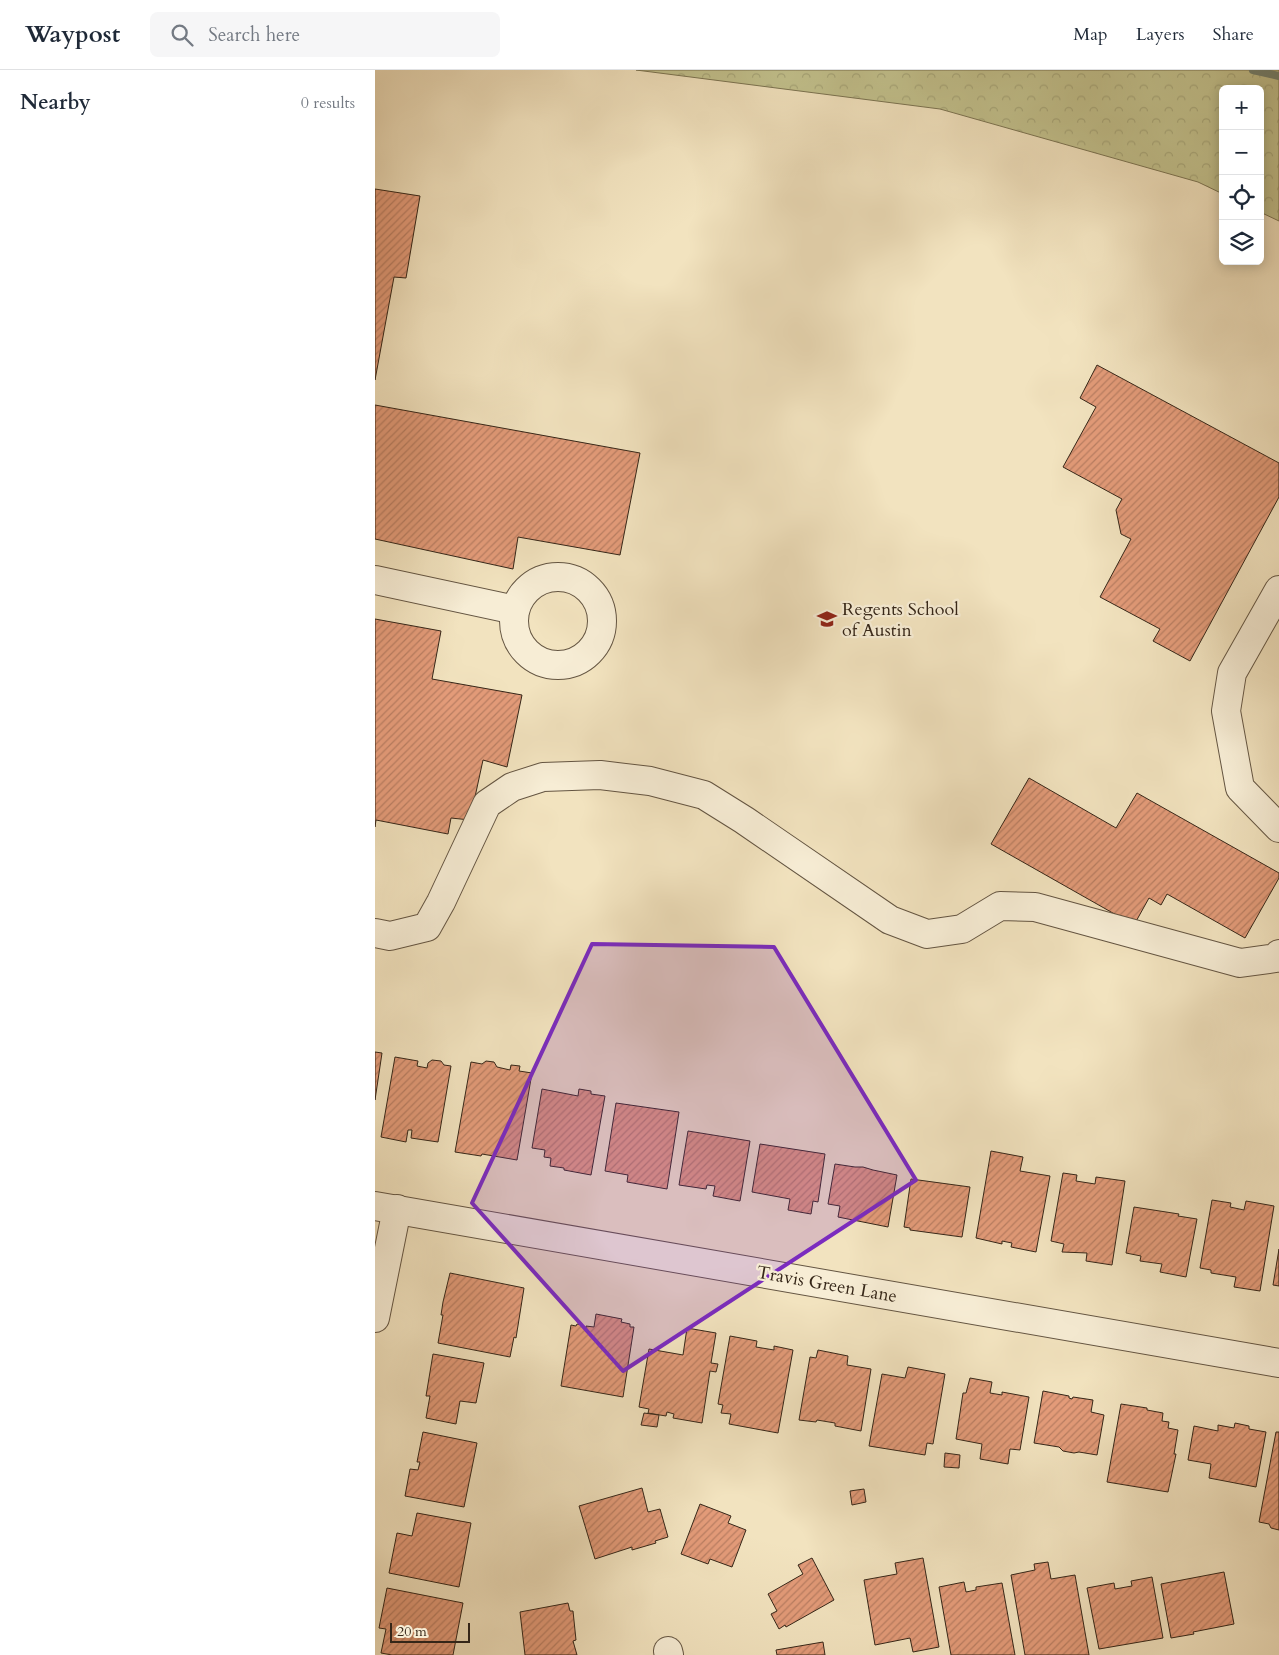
<!DOCTYPE html>
<meta charset="utf-8">
<style>
:root{--surface:#fff;--page:#f6f6f7;--text:#1f2937;--muted:#747a83;--line:#e0e1e3}
body{margin:0;font-family:Cardo,serif;background:var(--page);color:var(--text)}
.controls{position:absolute;right:15px;top:15px;display:grid;overflow:hidden;border-radius:8px;box-shadow:0 2px 12px #0003}
.controls button{width:45px;height:45px;display:grid;place-items:center;padding:0;border:0;border-bottom:1px solid var(--line);background:var(--surface);color:var(--text);font:25px sans-serif}
.scale{position:absolute;left:15px;bottom:12px;width:80px;box-sizing:border-box;padding-left:5px;border:2px solid #352618;border-top:0;font-size:14px;line-height:18px;white-space:nowrap;color:#352618;-webkit-text-stroke:4px #f7edd5;paint-order:stroke}
.list{margin:0;padding:0;list-style:none}
h2{display:flex;justify-content:space-between;align-items:center;height:65px;margin:0;padding:0 20px;font-size:21px}
h2 small{font-size:16px;font-weight:400;color:var(--muted)}
.icon{flex:none;width:28px;height:28px;fill:none;stroke:currentColor;stroke-width:2;stroke-linecap:round;stroke-linejoin:round}
.map{position:relative;flex:none;width:904px;height:1585px;overflow:hidden}
header{display:flex;align-items:center;gap:30px;box-sizing:border-box;height:70px;padding:0 25px;background:var(--surface);border-bottom:1px solid var(--line)}
header strong{font-size:24px}
nav{display:flex;gap:28px;margin-inline-start:auto;font-size:18px}
.search{width:350px;height:45px;background:var(--page);display:flex;align-items:center;gap:12px;box-sizing:border-box;padding:0 18px;border-radius:8px;color:var(--muted);font-size:19px}
main{display:flex}
aside{flex:1;background:var(--surface)}
.map>svg:first-child{display:block}
</style>
<header>
<strong>Waypost</strong>
<div class="search"><svg class="icon" aria-label="search" viewBox="0 0 24 24"><circle cx="10" cy="10" r="6"/><path d="M15 15l6 6"/></svg>Search here</div>
<nav><a>Map</a><a>Layers</a><a>Share</a></nav>
</header>
<main>
<aside>
<h2>Nearby<small>0 results</small></h2>
<ul class="list">
</ul>
</aside>
<div class="map">
<svg width="904" height="1585" viewBox="0 0 904 1585">
<defs>
<pattern id="forest-crowns" width="20" height="18" patternUnits="userSpaceOnUse" patternTransform="scale(1.25)"><rect width="20" height="18" fill="#c2c18d"/><path d="M2 6a3 3 0 1 1 6 0M12 15a3 3 0 1 1 6 0" fill="none" stroke="#a7a679"/></pattern>
<pattern id="building-hatch" width="6" height="6" patternUnits="userSpaceOnUse" patternTransform="scale(1.25)"><rect width="6" height="6" fill="#e39b79"/><path d="M-1 1l2-2M0 6l6-6M5 7l2-2" fill="none" stroke="#b97e62"/></pattern>
</defs>
<rect width="100%" height="100%" fill="#f2e3bf"/>
<filter id="stains"><feTurbulence type="fractalNoise" baseFrequency=".004" numOctaves="4"/><feColorMatrix values="0 0 0 0 .2 0 0 0 0 .09 0 0 0 0 .02 0 0 0 .5 -.17"/></filter>
<radialGradient id="worn" r=".72"><stop offset=".6" stop-color="#630" stop-opacity="0"/><stop offset="1" stop-color="#630" stop-opacity=".3"/></radialGradient>
<polygon fill="url(#forest-crowns)" stroke="#7c7452" points="261,0 904,0 904,151 885,142 885,19 848,19 848,124 823,112 565,39"/>
<g fill="none" stroke-linecap="round" stroke-linejoin="round">
<polyline stroke="#738271" stroke-width="8" points="878,0 904,6"/>
</g>
<g fill="url(#building-hatch)" stroke="#352618">
<polygon points="0,119 45,126 31,208 19,207 0,310"/>
<polygon points="722,295 904,393 904,427 815,591 778,571 785,559 725,527 756,469 746,464 741,440 747,429 688,397 721,337 705,328"/>
<polygon points="0,335 265,383 245,485 143,467 138,499 0,469"/>
<polygon points="0,549 66,561 57,609 147,625 132,697 108,690 95,750 76,748 73,764 1,750 0,757"/>
<polygon points="654,708 741,758 762,723 904,803 904,808 870,868 792,824 786,835 774,828 759,855 616,774"/>
<polygon points="0,982 7,983 0,1030"/>
<polygon points="20,987 43,991 42,996 52,998 53,993 57,990 66,991 69,995 76,996 63,1072 36,1068 37,1060 33,1060 31,1072 6,1067"/>
<polygon points="111,991 119,992 122,997 135,1000 136,995 145,996 144,1001 157,1003 142,1090 107,1084 106,1086 80,1082 96,992 107,994"/>
<polygon points="167,1019 203,1026 204,1019 216,1021 216,1024 230,1026 216,1105 189,1100 189,1098 175,1096 176,1088 169,1087 170,1080 157,1078"/>
<polygon points="241,1033 304,1042 292,1119 252,1112 253,1105 230,1101"/>
<polygon points="313,1061 375,1071 365,1131 338,1126 340,1116 332,1115 331,1119 304,1115"/>
<polygon points="385,1074 450,1084 443,1132 438,1131 436,1144 413,1140 415,1129 377,1122"/>
<polygon points="616,1081 648,1087 645,1101 675,1106 661,1182 636,1177 637,1173 627,1171 627,1174 601,1168"/>
<polygon points="460,1094 480,1097 488,1097 498,1100 522,1105 513,1157 463,1147 465,1136 453,1134"/>
<polygon points="688,1103 702,1105 701,1111 720,1114 721,1107 750,1111 737,1195 711,1191 712,1183 687,1182 689,1174 676,1171"/>
<polygon points="536,1109 595,1117 587,1167 535,1160 535,1158 529,1157"/>
<polygon points="837,1130 856,1133 855,1137 869,1140 871,1131 899,1136 885,1221 859,1217 861,1207 836,1203 836,1200 825,1198"/>
<polygon points="759,1137 804,1144 803,1146 822,1149 811,1207 785,1202 787,1194 765,1191 766,1186 751,1183"/>
<polygon points="904,1179 904,1216 898,1215"/>
<polygon points="75,1203 149,1218 141,1268 139,1267 135,1287 63,1273 68,1245 66,1245 68,1232"/>
<polygon points="221,1244 247,1249 246,1252 255,1254 255,1257 259,1257 248,1327 186,1316 196,1255 201,1256 202,1254 208,1255 208,1257 211,1258 211,1256 219,1257"/>
<polygon points="312,1258 341,1263 336,1293 343,1294 341,1302 335,1301 327,1353 298,1348 299,1344 292,1342 291,1346 273,1343 274,1339 264,1337 274,1279 308,1285"/>
<polygon points="355,1266 382,1271 381,1277 399,1280 399,1276 418,1280 403,1363 354,1354 356,1344 346,1343 348,1335 343,1334"/>
<polygon points="443,1280 473,1286 472,1295 496,1299 486,1361 460,1356 460,1353 442,1350 441,1352 424,1350 435,1287 441,1288"/>
<polygon points="58,1284 109,1293 101,1333 85,1331 81,1354 51,1348 55,1326 51,1326"/>
<polygon points="533,1297 570,1304 558,1374 552,1373 550,1385 494,1376 507,1304 530,1308"/>
<polygon points="595,1308 617,1312 615,1323 627,1325 627,1322 654,1327 645,1380 635,1379 633,1394 605,1389 607,1374 581,1369 588,1323 591,1323"/>
<polygon points="668,1321 694,1326 694,1328 697,1329 698,1327 718,1330 716,1342 729,1345 722,1385 704,1382 699,1383 688,1381 684,1377 659,1373"/>
<polygon points="746,1334 772,1338 772,1340 788,1343 787,1351 794,1352 793,1358 803,1360 799,1384 801,1384 793,1422 732,1412"/>
<polygon points="269,1343 284,1345 282,1357 266,1355"/>
<polygon points="860,1353 874,1356 874,1359 891,1362 881,1417 834,1408 836,1394 813,1390 819,1356 843,1361 843,1355 859,1358"/>
<polygon points="48,1362 102,1373 89,1437 30,1426 35,1399 43,1400 45,1392 42,1392"/>
<polygon points="901,1362 904,1362 904,1460 896,1458 894,1454 884,1452"/>
<polygon points="570,1383 585,1385 584,1398 569,1397"/>
<polygon points="267,1418 273,1442 285,1439 293,1467 280,1471 281,1473 257,1480 257,1477 220,1489 204,1436"/>
<polygon points="489,1419 491,1432 477,1435 475,1421"/>
<polygon points="325,1434 356,1446 353,1453 371,1460 357,1497 335,1489 333,1494 306,1484"/>
<polygon points="42,1443 96,1453 84,1517 14,1503 22,1463 37,1466"/>
<polygon points="437,1488 459,1530 411,1557 410,1555 404,1559 396,1544 402,1541 393,1524 428,1504 423,1495"/>
<polygon points="548,1488 564,1577 538,1582 535,1568 500,1575 489,1510 522,1504 520,1493"/>
<polygon points="673,1492 676,1509 700,1505 714,1585 650,1585 636,1505 660,1500 659,1494"/>
<polygon points="849,1502 859,1554 818,1562 819,1564 796,1568 786,1514"/>
<polygon points="777,1507 788,1568 724,1579 712,1518 739,1513 740,1519 757,1516 756,1511"/>
<polygon points="589,1512 591,1522 601,1520 601,1517 627,1513 640,1585 576,1585 564,1517"/>
<polygon points="12,1518 88,1533 78,1585 17,1585 6,1583 11,1559 4,1558"/>
<polygon points="193,1533 195,1541 198,1541 201,1570 198,1571 202,1585 150,1585 145,1542"/>
<polygon points="448,1572 450,1585 402,1585 401,1580"/>
</g>
<g fill="none" stroke-linecap="round" stroke-linejoin="round">
<defs>
<g id="minor">
<circle cx="183" cy="551" r="44"/>
<polyline points="0,510 140,540"/>
<polyline points="904,520 857,603 851,641 865,718 904,758"/>
<polyline points="0,863 15,866 52,857 66,832 112,734 137,717 168,707 225,705 275,711 329,725 369,750 515,850 552,864 587,859 625,836 660,837 865,893 901,888 904,884"/>
<polyline points="0,1136 904,1293"/>
<polyline points="0,1248 22,1139"/>
<polyline points="293,1581 294,1585"/>
</g>
</defs>
<use href="#minor" stroke="#645542" stroke-width="30"/>
<use href="#minor" stroke="#f7edd5" stroke-width="28"/>
</g>
<path fill="#7b2cbf" fill-opacity="0.2" stroke="#7b2cbf" stroke-width="4" stroke-linejoin="round" d="M217 874 399 877 541 1110 248 1301 97 1133Z"/>
<defs>
<symbol id="school-bare" viewBox="-9 -9 18 18"><path d="M0-5L7-2L0 1L-7-2ZM-4 1L0 2.5L4 1V4Q0 6-4 4Z" fill="#8f2418" stroke="#f7edd5" stroke-width="2.5" paint-order="stroke"/></symbol>
</defs>
<g fill-rule="evenodd">
<use href="#school-bare" x="438" y="535" width="28" height="28"/>
</g>
<g text-anchor="middle" stroke-width="4.5" stroke-linejoin="round" paint-order="stroke">
<g font-size="18" fill="#352618" stroke="#f7edd5" text-anchor="start">
<text x="467" y="545">Regents School<tspan x="467" dy="21">of Austin</tspan></text>
</g>
<g font-size="18" fill="#352618" stroke="#f7edd5">
<text transform="translate(452 1214) rotate(10)" y="6">Travis Green Lane</text>
</g>
</g>
<rect width="100%" height="100%" filter="url(#stains)"/>
<rect width="100%" height="100%" fill="url(#worn)"/>
</svg>
<div class="controls">
<button>+</button>
<button>−</button>
<button><svg class="icon" aria-label="locate" viewBox="0 0 24 24"><circle cx="12" cy="12" r="6"/><path d="M12 2v4M12 18v4M2 12h4M18 12h4"/></svg></button>
<button><svg class="icon" aria-label="layers" viewBox="0 0 24 24"><path d="M12 4l9 5-9 5-9-5zM3 14l9 5 9-5"/></svg></button>
</div>
<div class="scale">20 m</div>
</div>
</main>
